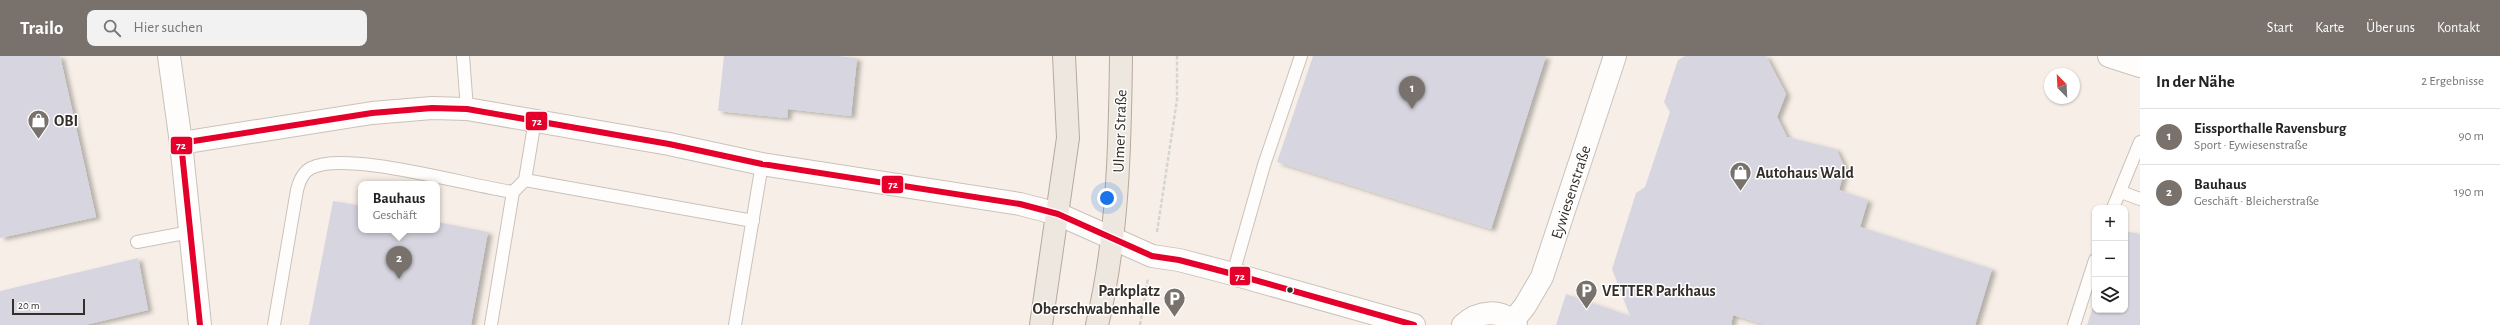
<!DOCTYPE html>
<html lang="de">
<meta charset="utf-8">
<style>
:root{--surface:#fff;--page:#f2f2f2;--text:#222;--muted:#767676;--line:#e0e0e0;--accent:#79726c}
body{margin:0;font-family:"Alegreya Sans",sans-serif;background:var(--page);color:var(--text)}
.controls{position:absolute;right:12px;bottom:12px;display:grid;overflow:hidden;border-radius:8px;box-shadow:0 1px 3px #0004}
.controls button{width:36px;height:36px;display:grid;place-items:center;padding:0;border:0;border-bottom:1px solid var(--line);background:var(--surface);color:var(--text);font:20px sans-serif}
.compass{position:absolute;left:2044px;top:12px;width:36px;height:36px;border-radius:50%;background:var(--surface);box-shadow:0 1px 3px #0004;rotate:336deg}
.scale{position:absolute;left:12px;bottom:10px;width:73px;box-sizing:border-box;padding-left:4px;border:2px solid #352f2a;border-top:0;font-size:11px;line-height:14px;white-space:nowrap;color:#352f2a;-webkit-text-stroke:3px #fff;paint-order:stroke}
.you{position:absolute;left:1107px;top:142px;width:14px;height:14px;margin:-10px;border:3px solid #fff;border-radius:50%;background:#1a73e8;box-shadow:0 0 0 6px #1a73e833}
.badge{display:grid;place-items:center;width:26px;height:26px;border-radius:50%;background:var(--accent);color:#fff;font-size:13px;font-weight:700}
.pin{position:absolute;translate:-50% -33px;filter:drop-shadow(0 1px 2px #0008)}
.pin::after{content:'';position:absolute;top:21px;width:14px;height:12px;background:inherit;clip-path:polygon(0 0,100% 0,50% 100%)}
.popup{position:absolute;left:358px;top:125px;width:82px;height:52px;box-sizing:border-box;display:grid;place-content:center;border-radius:8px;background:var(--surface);filter:drop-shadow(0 1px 3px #0005);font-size:13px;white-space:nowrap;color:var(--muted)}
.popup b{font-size:15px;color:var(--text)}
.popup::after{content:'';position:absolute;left:50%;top:100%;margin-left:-8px;border:8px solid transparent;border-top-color:var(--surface)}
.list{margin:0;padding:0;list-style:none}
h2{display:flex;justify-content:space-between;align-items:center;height:52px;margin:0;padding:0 16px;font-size:17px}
h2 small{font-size:13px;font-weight:400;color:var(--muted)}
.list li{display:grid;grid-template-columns:26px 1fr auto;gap:12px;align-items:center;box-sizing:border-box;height:56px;padding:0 16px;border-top:1px solid var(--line)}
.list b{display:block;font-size:15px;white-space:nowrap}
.list p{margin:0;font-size:13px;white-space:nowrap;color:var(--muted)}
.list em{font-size:13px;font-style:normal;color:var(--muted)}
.icon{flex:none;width:22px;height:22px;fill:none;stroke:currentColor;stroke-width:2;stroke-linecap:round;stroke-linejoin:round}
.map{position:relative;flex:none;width:2140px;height:269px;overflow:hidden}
header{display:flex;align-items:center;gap:24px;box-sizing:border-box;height:56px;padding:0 20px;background:var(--accent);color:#fff}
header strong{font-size:19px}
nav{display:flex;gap:22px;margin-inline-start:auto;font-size:14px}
.search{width:280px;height:36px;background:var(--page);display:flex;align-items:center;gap:10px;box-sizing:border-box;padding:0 14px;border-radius:8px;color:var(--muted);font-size:15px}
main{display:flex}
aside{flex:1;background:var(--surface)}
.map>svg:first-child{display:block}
</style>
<header>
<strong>Trailo</strong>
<div class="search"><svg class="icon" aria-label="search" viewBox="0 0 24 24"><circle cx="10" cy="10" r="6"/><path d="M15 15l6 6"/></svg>Hier suchen</div>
<nav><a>Start</a><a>Karte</a><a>Über uns</a><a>Kontakt</a></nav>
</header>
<main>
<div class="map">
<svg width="2140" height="269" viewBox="0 0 2140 269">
<defs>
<filter id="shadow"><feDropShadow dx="4.5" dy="2.5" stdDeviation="2" flood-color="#0004"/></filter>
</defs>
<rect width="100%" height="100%" fill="#f7efe7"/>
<g fill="#d7d6e0" filter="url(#shadow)">
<polygon points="0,0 60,0 96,161 0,182"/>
<polygon points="724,0 838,0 857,2 851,60 788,53 787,62 718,55"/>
<polygon points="1313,0 1546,0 1491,173 1277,106"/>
<polygon points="1685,0 1766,0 1786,38 1777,61 1787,81 1836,93 1845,112 1839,134 1868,144 1860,171 1992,213 1975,269 1767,269 1733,259 1731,269 1556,269 1566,238 1630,260 1612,213 1636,137 1645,131 1670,56 1664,46 1678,4"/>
<polygon points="333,145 361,150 361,174 437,174 437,166 488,176 471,269 309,269"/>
<polygon points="2125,175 2140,178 2140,269 2087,269 2095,245 2095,254 2125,254"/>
<polygon points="138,202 148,254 85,269 0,269 0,235"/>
</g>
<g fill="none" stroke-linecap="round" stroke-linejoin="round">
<defs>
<g id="lane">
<polyline points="463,0 467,53"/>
<polyline points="525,124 753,165"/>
<polyline points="2121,136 2140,143"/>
<polyline points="2113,152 2140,86"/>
<polyline points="137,186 190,176"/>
<polyline points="1233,218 1264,109 1301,0"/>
<path d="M274 269 297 134C299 126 303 116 311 112 347 94 469 130 513 136"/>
<polyline points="491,269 513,136 525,124 535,64"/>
<polyline points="735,269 762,108"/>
<polyline points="2074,269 2095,204"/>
</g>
<g id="street">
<polyline points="169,0 181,87"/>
<polyline points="2109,0 2140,10"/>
<polyline points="1513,265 1525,250 1542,221 1615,0"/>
<polyline points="200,269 181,87 372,57 432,52 467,53 669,88 762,108 1020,148 1058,158 1152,200 1179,204 1233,218 1414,269"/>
<path d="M1463 269C1478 255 1501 252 1516 269"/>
</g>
<g id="primary">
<polyline points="1041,269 1068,82 1064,0"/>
<path d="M1097 269C1118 181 1120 90 1121 0"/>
</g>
</defs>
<use href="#lane" stroke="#c9c2bc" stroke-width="14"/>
<use href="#street" stroke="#c9c2bc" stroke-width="24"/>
<use href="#primary" stroke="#b6aa9d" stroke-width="24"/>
<g stroke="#d6d4d2" stroke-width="2.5" stroke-dasharray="4 2" stroke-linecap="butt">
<polyline points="1157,176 1177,44 1177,0"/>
<polyline points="1140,269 1148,222"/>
</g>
<use href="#lane" stroke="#fefdfb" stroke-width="12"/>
<use href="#street" stroke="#fefdfb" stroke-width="22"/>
<use href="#primary" stroke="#ede7e0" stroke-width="22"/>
<defs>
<polyline id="bus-1" points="200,269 181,87 372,57 432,52 467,53 669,88 762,108 1020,148 1058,158 1152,200 1179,204 1233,218 1414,269"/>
</defs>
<use href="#bus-1" stroke="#fff" stroke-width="9"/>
<use href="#bus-1" stroke="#e4002b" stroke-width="6"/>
</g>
<defs>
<symbol id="shop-pin" viewBox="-11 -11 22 30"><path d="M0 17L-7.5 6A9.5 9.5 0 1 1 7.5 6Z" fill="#79726c" stroke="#fff"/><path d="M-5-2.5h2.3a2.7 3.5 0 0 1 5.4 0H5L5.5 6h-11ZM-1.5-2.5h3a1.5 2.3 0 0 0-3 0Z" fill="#fff"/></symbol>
<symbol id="parking-pin" viewBox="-11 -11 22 30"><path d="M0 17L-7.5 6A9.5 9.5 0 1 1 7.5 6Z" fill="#79726c" stroke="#fff"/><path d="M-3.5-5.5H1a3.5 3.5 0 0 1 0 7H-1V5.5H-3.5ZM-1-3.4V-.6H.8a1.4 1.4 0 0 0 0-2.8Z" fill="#fff"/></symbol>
</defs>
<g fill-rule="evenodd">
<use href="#shop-pin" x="26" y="52" width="25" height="34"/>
<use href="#shop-pin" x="1728" y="104" width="25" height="34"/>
<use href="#parking-pin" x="1574" y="222" width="25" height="34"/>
<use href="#parking-pin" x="1162" y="230" width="25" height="34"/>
</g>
<circle fill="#352f2a" stroke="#fff" stroke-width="1.5" cx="1290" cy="234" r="3.5"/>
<g text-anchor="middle" stroke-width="3" stroke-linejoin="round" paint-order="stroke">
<g font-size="16" font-weight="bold" fill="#352f2a" stroke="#fff" text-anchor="start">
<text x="54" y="70">OBI</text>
<text x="1756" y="122">Autohaus Wald</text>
<text x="1160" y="240" text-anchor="end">Parkplatz<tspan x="1160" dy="18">Oberschwabenhalle</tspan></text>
<text x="1602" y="240">VETTER Parkhaus</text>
</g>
<g font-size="16" fill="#352f2a" stroke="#fff">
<text transform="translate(1119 75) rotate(-88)" y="6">Ulmer Straße</text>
<text transform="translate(1570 136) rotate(-72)" y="6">Eywiesenstraße</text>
</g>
</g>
<g stroke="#fff" stroke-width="1.5">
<rect x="525" y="55" width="23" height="20" rx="4" fill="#e4002b"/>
<rect x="170" y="80" width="23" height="19" rx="4" fill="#e4002b"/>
<rect x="881" y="119" width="23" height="19" rx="4" fill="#e4002b"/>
<rect x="1229" y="210" width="22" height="20" rx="4" fill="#e4002b"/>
</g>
<g font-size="11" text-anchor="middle" font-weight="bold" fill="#fff">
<text x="537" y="69">72</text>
<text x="181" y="93">72</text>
<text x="893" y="132">72</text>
<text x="1240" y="224">72</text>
</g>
</svg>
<div class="controls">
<button>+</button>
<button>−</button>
<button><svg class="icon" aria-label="layers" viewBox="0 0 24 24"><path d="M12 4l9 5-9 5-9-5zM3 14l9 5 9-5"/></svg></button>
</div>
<svg class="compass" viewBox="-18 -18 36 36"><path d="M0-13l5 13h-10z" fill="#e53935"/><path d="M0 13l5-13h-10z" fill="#767676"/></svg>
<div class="scale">20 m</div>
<div class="you"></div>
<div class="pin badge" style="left:1412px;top:53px">1</div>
<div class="pin badge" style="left:399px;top:223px">2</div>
<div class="popup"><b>Bauhaus</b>Geschäft</div>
</div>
<aside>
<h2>In der Nähe<small>2 Ergebnisse</small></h2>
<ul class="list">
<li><span class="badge">1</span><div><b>Eissporthalle Ravensburg</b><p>Sport · Eywiesenstraße</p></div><em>90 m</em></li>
<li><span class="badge">2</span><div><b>Bauhaus</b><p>Geschäft · Bleicherstraße</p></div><em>190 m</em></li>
</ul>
</aside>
</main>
